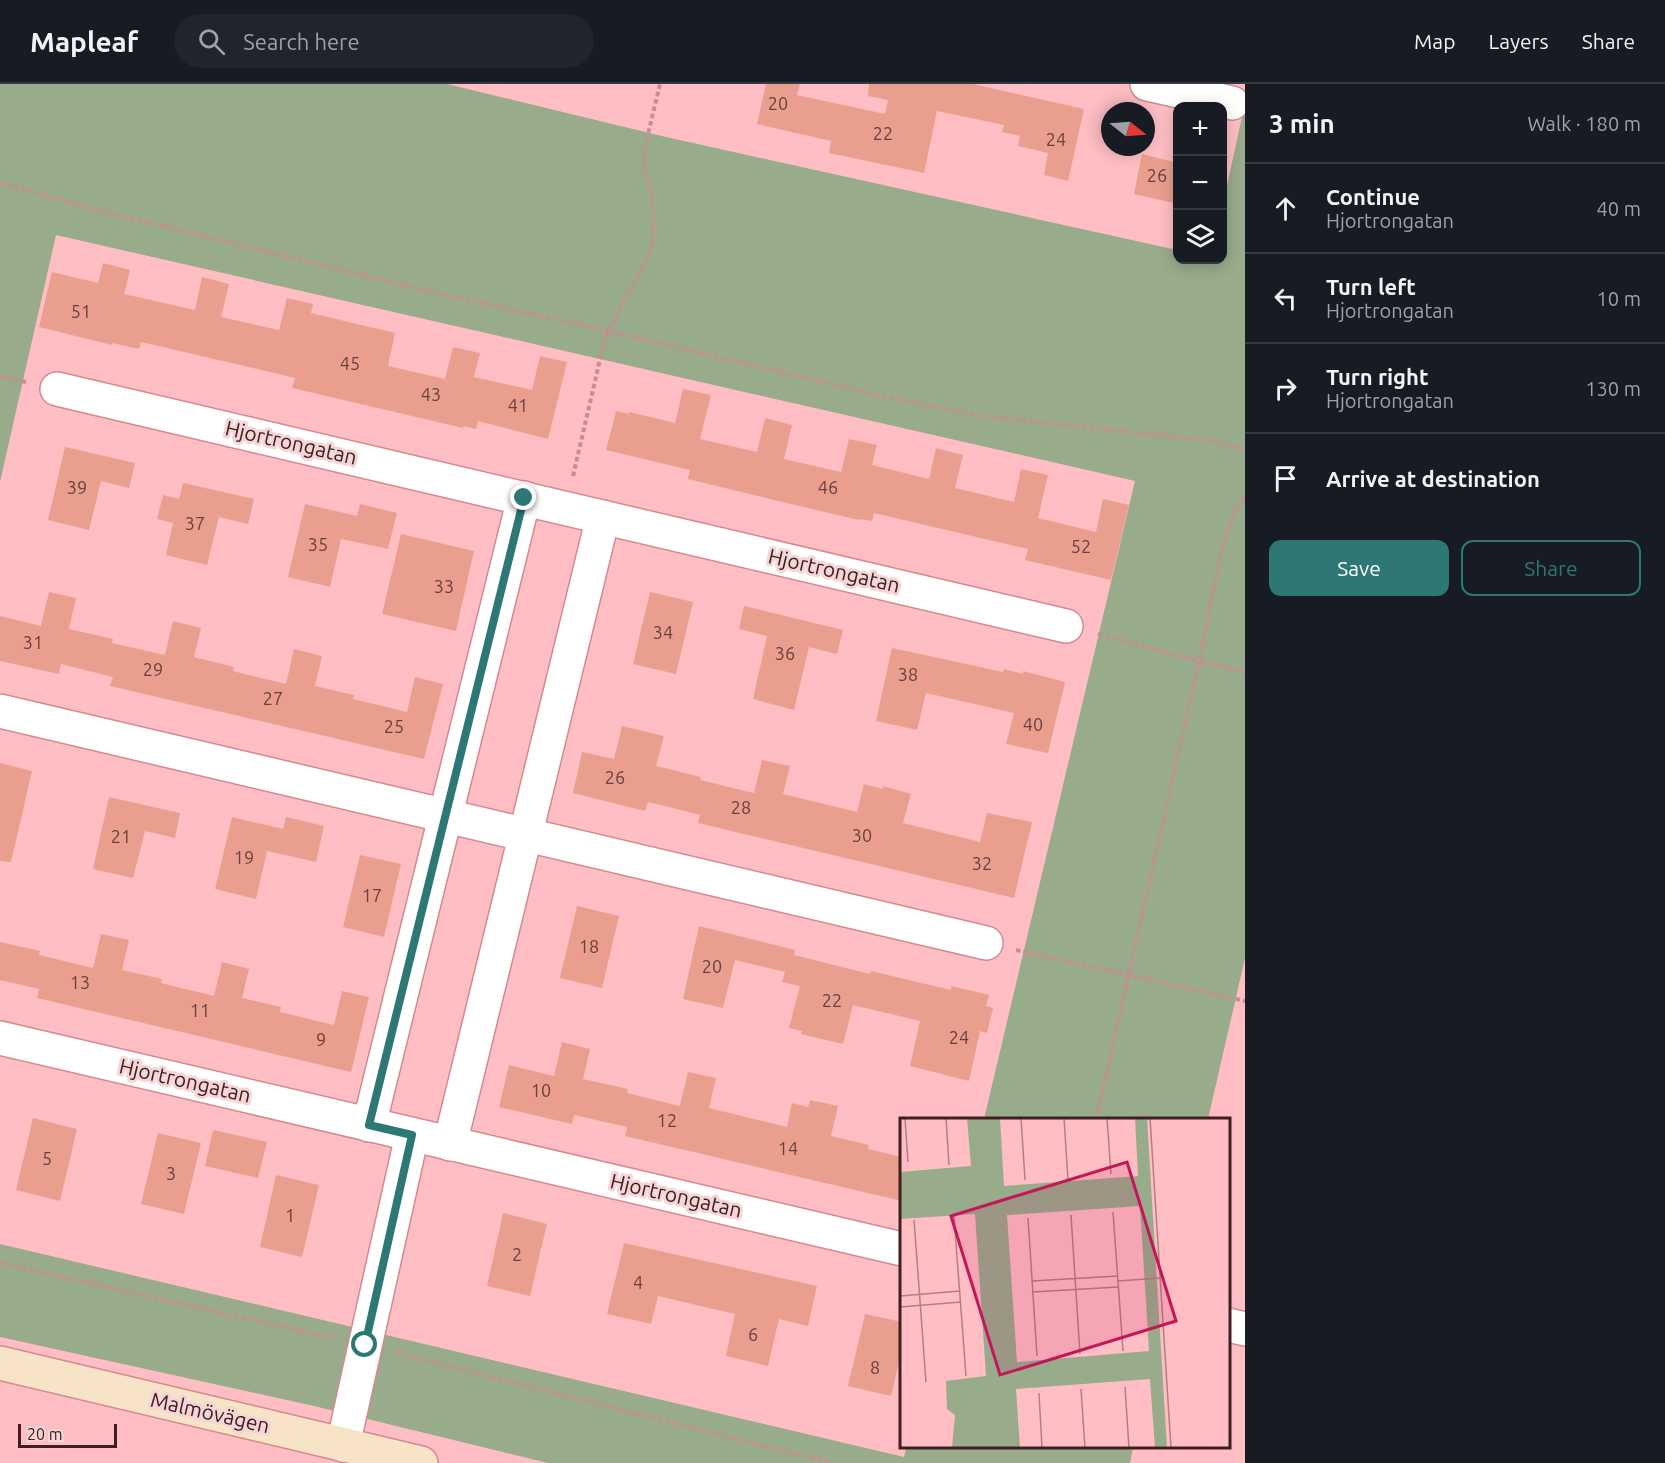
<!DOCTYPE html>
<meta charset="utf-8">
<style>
:root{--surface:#171b24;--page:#20242c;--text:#f1f3f6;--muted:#9ea1a6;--line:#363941;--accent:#2d7775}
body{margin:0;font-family:Ubuntu,sans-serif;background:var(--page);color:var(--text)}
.controls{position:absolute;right:18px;top:18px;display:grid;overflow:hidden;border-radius:12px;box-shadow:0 3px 15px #0003}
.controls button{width:54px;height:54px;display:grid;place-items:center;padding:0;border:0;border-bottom:2px solid var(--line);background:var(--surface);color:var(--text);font:30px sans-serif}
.compass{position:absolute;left:1101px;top:18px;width:54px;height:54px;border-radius:50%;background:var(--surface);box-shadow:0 3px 15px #0003;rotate:107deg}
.scale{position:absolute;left:18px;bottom:15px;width:99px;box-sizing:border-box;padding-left:6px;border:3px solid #3e2023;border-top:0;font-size:16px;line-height:21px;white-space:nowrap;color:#3e2023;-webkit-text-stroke:4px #f6d5d7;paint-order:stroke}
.stop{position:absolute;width:18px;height:18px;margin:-14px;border:4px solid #2d7775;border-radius:50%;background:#fff}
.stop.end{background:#2d7775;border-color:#fff;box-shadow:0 2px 6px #0008}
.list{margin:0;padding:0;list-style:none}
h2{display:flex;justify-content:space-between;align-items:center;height:78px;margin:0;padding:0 24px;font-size:26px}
h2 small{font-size:20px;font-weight:400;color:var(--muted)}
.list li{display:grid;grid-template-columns:39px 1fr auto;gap:18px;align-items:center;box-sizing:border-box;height:90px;padding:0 24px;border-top:2px solid var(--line)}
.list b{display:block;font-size:22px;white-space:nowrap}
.list p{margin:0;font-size:20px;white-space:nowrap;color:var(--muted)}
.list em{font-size:20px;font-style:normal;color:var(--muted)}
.actions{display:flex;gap:12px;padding:18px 24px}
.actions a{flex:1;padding:14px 0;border:2px solid var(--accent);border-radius:12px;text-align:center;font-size:21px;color:var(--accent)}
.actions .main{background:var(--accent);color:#fff}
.icon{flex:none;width:33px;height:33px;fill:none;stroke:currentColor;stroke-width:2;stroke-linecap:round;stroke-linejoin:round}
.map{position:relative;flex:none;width:1245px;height:1379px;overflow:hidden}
header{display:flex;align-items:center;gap:36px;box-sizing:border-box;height:84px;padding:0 30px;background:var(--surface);border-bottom:2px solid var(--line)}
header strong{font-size:28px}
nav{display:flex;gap:33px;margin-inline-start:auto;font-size:21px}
.search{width:420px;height:54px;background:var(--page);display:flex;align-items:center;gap:15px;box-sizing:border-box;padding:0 21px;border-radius:33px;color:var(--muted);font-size:22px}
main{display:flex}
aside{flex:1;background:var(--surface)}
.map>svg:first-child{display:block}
</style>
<header>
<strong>Mapleaf</strong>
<div class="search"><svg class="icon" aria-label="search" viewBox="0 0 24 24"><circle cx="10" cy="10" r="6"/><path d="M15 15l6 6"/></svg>Search here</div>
<nav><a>Map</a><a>Layers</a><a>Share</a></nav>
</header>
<main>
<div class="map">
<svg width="1245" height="1379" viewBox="0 0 1245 1379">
<rect width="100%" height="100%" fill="#febec3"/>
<g fill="#98ac8b">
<polygon points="0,0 447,0 666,53 1177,166 1178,176 1222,176 1223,120 1245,19 1245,874 1208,1035 984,1035 1135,397 56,151 0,398"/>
<polygon points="0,1160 904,1373 907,1362 1133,1363 1130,1379 548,1379 314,1322 0,1253"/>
</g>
<g fill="#ea9f8e">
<polygon points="766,0 800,0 797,11 885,30 888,16 868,12 869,0 973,0 1084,25 1068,97 1044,91 1048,69 1018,62 1020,52 1002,48 1004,41 937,27 924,89 829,69 831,57 757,40"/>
<polygon points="1142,70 1178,79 1178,120 1134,110"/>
<polygon points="103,179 130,186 124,210 195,226 202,193 229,200 221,233 279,246 287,214 313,220 311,229 395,249 388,282 445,295 453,263 480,269 474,293 532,306 540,272 567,278 548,355 478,337 476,345 463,342 463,344 292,304 295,294 210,274 141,258 139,265 112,259 112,261 39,243 52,188 98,199"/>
<polygon points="683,305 711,311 700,355 757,368 765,334 792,341 784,375 841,388 849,355 877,361 872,381 929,395 936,364 963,371 955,404 1014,418 1021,385 1048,391 1038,434 1096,448 1103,415 1129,421 1111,496 1025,476 1028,465 874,429 872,437 859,435 859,436 778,417 688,395 690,386 606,366 616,327 629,330 629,328 675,339"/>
<polygon points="65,363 135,379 129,404 101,397 89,446 48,436"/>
<polygon points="183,399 254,415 248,440 219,433 207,481 166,471 173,439 157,435 163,411 179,415"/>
<polygon points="305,420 357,432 360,420 397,429 388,465 341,455 330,503 288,493"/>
<polygon points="401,450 474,467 456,547 382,530"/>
<polygon points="49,508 76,514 69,545 113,555 112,559 165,571 173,537 201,544 194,573 234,583 233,587 286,600 294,565 322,572 315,602 354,611 353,615 407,628 415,593 443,600 424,675 110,602 113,593 61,580 59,590 0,577 0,532 41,542"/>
<polygon points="650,508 693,518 676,590 633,580"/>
<polygon points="744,522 843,546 837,570 809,563 794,626 753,615 767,552 739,545"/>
<polygon points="892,564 1003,588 1004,585 1023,590 1023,587 1065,598 1048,669 1006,660 1014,629 926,609 917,646 876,637"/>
<polygon points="622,642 664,652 656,682 701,693 700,696 754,709 762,676 790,682 783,710 857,728 864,700 883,705 883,702 911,710 903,739 980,758 987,729 1032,738 1014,814 698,739 700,731 673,724 648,718 645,727 573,709 582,668 614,675"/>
<polygon points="0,679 32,687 11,778 0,777"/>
<polygon points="109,713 180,729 175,754 145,747 133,794 93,785"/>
<polygon points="232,733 283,745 286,733 324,742 316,778 267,767 256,815 215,805"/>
<polygon points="360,771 401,780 384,853 343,843"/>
<polygon points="577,822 619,832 602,904 560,894"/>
<polygon points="699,842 795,866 794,871 870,890 871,887 951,906 951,902 989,911 986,922 993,924 987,949 980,947 969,997 910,982 920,937 853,921 843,960 801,950 802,947 789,944 800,902 782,898 785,888 735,876 723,924 683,915"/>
<polygon points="101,850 129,856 122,886 162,895 161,899 214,912 222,878 249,885 242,914 281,923 280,928 334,941 342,907 369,913 351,988 37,914 39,905 0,896 0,858 40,867 39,871 93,884"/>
<polygon points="562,958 590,965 583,995 628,1005 627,1009 680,1022 688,988 716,994 709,1024 787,1043 792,1019 808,1023 810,1016 838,1022 831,1052 869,1061 868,1065 902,1073 902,1117 625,1052 627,1043 574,1031 572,1040 499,1023 509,981 554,992"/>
<polygon points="33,1034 77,1045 60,1117 16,1106"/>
<polygon points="213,1046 267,1058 258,1094 205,1082"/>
<polygon points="158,1049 201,1059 184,1130 141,1120"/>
<polygon points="276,1091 319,1101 302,1173 260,1163"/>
<polygon points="503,1129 547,1140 530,1212 487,1202"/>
<polygon points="624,1159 817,1202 808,1242 779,1235 768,1282 726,1272 735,1230 658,1212 651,1240 607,1230"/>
<polygon points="865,1230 902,1238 902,1266 891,1312 848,1302"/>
</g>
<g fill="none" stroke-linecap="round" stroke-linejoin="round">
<defs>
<g id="minor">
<polyline points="1147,0 1232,19"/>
<polyline points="57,305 1066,542"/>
<polyline points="0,627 986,859"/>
<polyline points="0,954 902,1165"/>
<polyline points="369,1041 524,414"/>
<polyline points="450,1060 603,433"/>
<polyline points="1228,1241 1245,1245"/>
<polyline points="343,1361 412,1051"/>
</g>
<polyline id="secondary" points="0,1279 421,1379"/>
</defs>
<use href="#minor" stroke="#d48990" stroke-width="36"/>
<use href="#secondary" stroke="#d48990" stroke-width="36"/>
<g stroke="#c48e93" stroke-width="4" stroke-dasharray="4.5 3" stroke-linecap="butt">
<polyline points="0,99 94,125 415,204 608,247 882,312 982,332 1204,356 1245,365"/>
<polyline points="0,292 26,298"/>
<polyline points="573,392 602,267 608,247 648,174 653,154 653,126 651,106 644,86 645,63 660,0"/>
<polyline points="1098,550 1199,577 1245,588"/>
<polyline points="1016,866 1245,917"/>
<polyline points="1096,1036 1199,577 1223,460 1233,432 1245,412"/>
<polyline points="0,1179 333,1254"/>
<polyline points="396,1269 832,1379"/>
</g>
<use href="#minor" stroke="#fff" stroke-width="33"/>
<use href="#secondary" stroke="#f7e3c5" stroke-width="33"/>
</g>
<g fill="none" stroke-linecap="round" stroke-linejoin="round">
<polyline stroke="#2d7775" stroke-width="8" points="365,1261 412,1051 369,1041 524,414"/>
</g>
<g text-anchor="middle" stroke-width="6" stroke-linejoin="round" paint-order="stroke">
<g font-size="18" fill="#69403e">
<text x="778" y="26">20</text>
<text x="883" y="56">22</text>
<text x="1056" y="62">24</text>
<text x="1157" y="98">26</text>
<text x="81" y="234">51</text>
<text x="350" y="286">45</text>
<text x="431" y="317">43</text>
<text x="518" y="328">41</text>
<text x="77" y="410">39</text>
<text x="828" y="410">46</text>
<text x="195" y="446">37</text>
<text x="318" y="467">35</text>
<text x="1081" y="469">52</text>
<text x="444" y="509">33</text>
<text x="663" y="555">34</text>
<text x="33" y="565">31</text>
<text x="785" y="576">36</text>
<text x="153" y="592">29</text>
<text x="908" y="597">38</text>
<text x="273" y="621">27</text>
<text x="1033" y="647">40</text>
<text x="394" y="649">25</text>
<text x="615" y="700">26</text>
<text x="741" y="730">28</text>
<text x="862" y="758">30</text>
<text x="121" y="759">21</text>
<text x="244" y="780">19</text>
<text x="982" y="786">32</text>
<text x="372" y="818">17</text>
<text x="589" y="869">18</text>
<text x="712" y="889">20</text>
<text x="80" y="905">13</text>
<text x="832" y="923">22</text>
<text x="200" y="933">11</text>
<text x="959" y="960">24</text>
<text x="321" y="962">9</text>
<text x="541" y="1013">10</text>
<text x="667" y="1043">12</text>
<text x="788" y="1071">14</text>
<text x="47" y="1081">5</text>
<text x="171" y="1096">3</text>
<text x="290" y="1138">1</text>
<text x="517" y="1177">2</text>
<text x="638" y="1205">4</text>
<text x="753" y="1257">6</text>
<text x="875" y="1290">8</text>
</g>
<g font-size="21" fill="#3e2023" stroke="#f6d5d7">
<text transform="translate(291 359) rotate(13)" y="7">Hjortrongatan</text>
<text transform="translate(834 487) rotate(13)" y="7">Hjortrongatan</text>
<text transform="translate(185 997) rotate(13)" y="7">Hjortrongatan</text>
<text transform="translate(676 1112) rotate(13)" y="7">Hjortrongatan</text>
<text transform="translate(210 1329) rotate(13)" y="7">Malmövägen</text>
</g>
</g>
<g transform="translate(900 1034)">
<rect width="330" height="330" fill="#febec3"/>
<path d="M67 0H100L104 68 238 58 235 0H247L267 330H255L250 261 116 271 120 330H52L55 297 47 291 46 263 86 258 75 96 0 101V54L71 48ZM240 88 249 233 117 244 107 97Z" fill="#98ac8b" fill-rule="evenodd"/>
<path fill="none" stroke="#b17f83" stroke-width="1.5" d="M5 0 8 44M46 0 49 47M121 0 125 62M164 0 168 62M207 0 211 56M250 0 271 330M213 94 223 233M171 97 180 236M54 99 66 258M128 100 137 238M14 102 26 264M132 163 218 158M218 163 260 160M132 174 218 169M0 178 60 173M0 189 61 184M225 269 229 330M181 271 185 330M139 275 142 330"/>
<path fill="#c2185b" fill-opacity="0.15" stroke="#c2185b" stroke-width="3" d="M227 44 276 203 100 257 51 98Z"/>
<rect width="330" height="330" fill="none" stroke="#3e2023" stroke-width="3"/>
</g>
</svg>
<div class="controls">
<button>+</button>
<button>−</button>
<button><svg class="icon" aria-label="layers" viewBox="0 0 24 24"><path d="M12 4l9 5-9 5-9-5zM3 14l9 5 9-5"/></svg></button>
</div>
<svg class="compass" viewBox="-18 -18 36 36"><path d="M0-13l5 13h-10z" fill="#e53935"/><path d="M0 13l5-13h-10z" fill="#9ea1a6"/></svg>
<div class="scale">20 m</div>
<div class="stop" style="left:365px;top:1261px"></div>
<div class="stop end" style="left:524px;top:414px"></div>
</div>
<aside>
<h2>3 min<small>Walk · 180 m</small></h2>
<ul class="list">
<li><svg class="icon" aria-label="ahead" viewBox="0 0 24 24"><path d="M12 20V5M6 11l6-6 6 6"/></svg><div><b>Continue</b><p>Hjortrongatan</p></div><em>40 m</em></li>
<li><svg class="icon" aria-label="left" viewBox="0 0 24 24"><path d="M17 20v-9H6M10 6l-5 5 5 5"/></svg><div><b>Turn left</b><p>Hjortrongatan</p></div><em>10 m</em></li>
<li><svg class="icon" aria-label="right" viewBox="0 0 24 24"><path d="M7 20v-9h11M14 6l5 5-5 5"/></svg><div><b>Turn right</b><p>Hjortrongatan</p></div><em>130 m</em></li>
<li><svg class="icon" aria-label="arrive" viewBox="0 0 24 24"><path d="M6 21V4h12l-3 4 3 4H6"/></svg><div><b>Arrive at destination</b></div></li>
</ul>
<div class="actions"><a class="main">Save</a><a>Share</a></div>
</aside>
</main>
